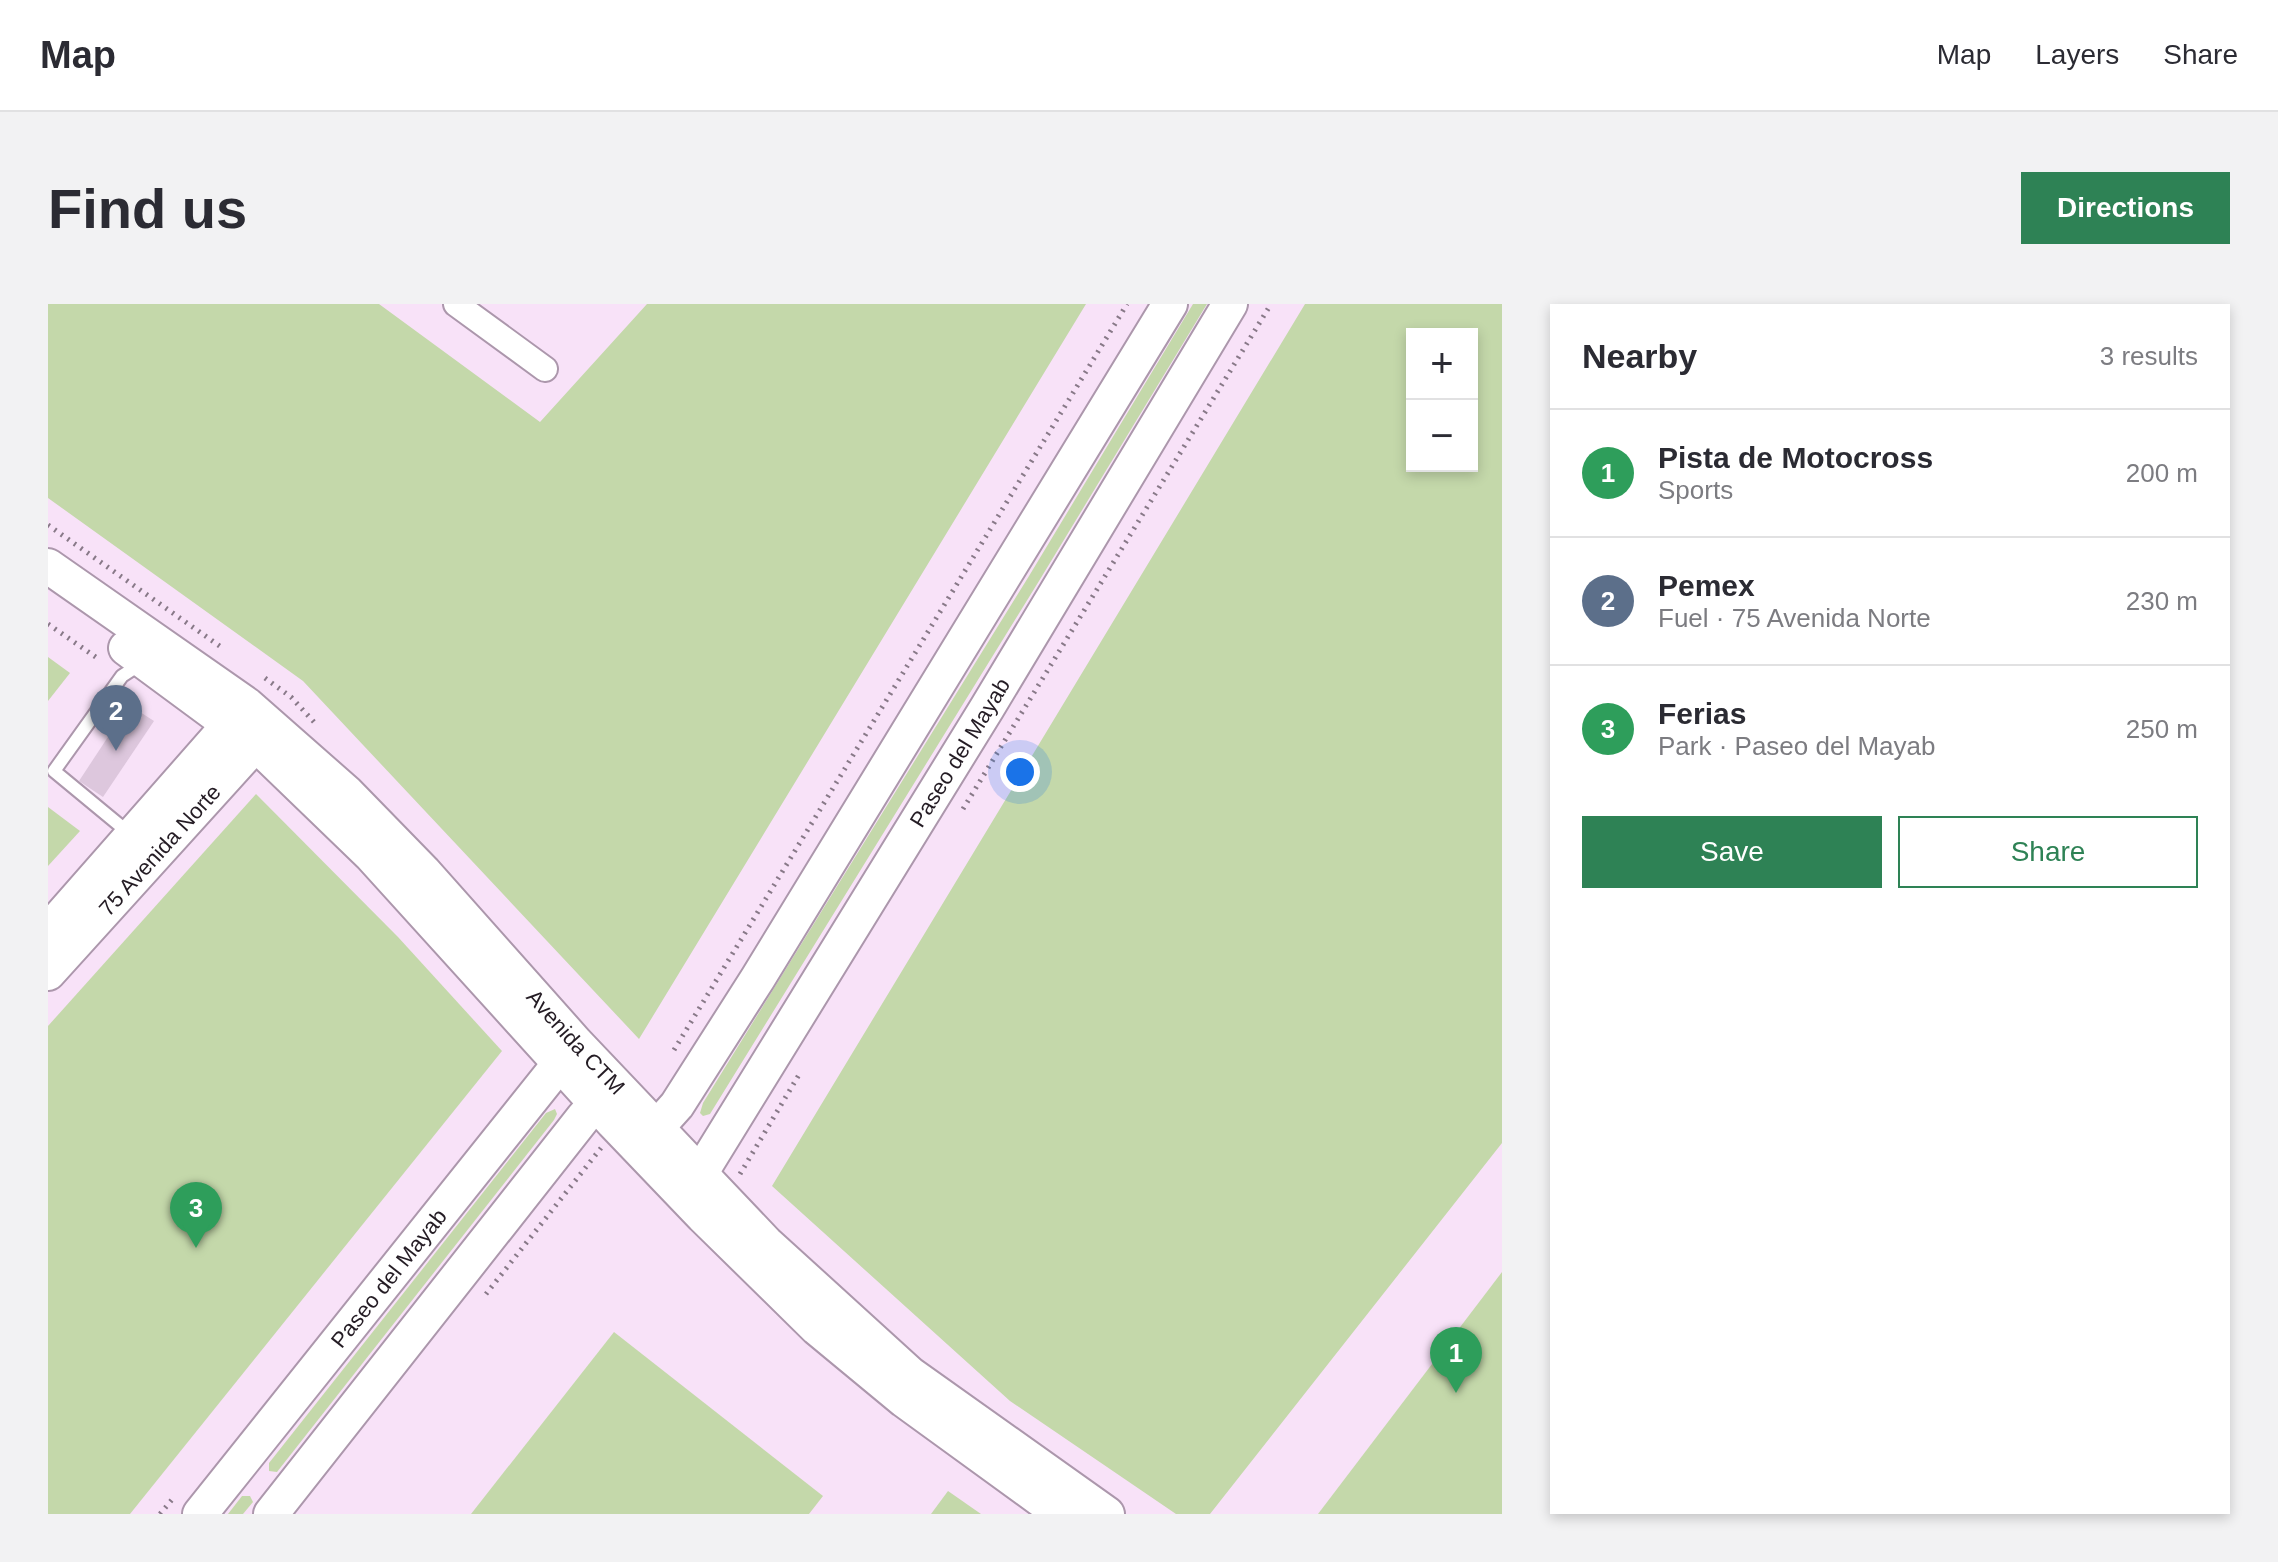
<!DOCTYPE html>
<meta charset="utf-8">
<style>
:root{--surface:#fff;--page:#f2f2f3;--text:#2b2b33;--muted:#7c7c81;--line:#e1e1e2;--accent:#2e8255}
body{margin:0;font-family:Arial,sans-serif;background:var(--page);color:var(--text)}
.controls{position:absolute;right:24px;top:24px;display:grid;overflow:hidden;border-radius:0px;box-shadow:0 4px 12px #0003}
.controls button{width:72px;height:72px;display:grid;place-items:center;padding:0;border:0;border-bottom:2px solid var(--line);background:var(--surface);color:var(--text);font:40px sans-serif}
.you{position:absolute;left:972px;top:468px;width:28px;height:28px;margin:-20px;border:6px solid #fff;border-radius:50%;background:#1a73e8;box-shadow:0 0 0 12px #1a73e833}
.badge{display:grid;place-items:center;width:52px;height:52px;border-radius:50%;background:var(--accent);color:#fff;font-size:26px;font-weight:700}
.pin{position:absolute;translate:-50% -66px;filter:drop-shadow(0 2px 4px #0008)}
.pin::after{content:'';position:absolute;top:42px;width:28px;height:24px;background:inherit;clip-path:polygon(0 0,100% 0,50% 100%)}
.list{margin:0;padding:0;list-style:none}
h2{display:flex;justify-content:space-between;align-items:center;height:104px;margin:0;padding:0 32px;font-size:34px}
h2 small{font-size:26px;font-weight:400;color:var(--muted)}
.list li{display:grid;grid-template-columns:52px 1fr auto;gap:24px;align-items:center;box-sizing:border-box;height:128px;padding:0 32px;border-top:2px solid var(--line)}
.list b{display:block;font-size:30px;white-space:nowrap}
.list p{margin:0;font-size:26px;white-space:nowrap;color:var(--muted)}
.list em{font-size:26px;font-style:normal;color:var(--muted)}
.actions{display:flex;gap:16px;padding:24px 32px}
.actions a{flex:1;padding:18px 0;border:2px solid var(--accent);border-radius:0px;text-align:center;font-size:28px;color:var(--accent)}
.actions .main{background:var(--accent);color:#fff}
.map{position:relative;flex:none;width:1454px;height:1210px;overflow:hidden;border-radius:0px}
header{display:flex;align-items:center;gap:48px;box-sizing:border-box;height:112px;padding:0 40px;background:var(--surface);border-bottom:2px solid var(--line)}
header strong{font-size:38px}
nav{display:flex;gap:44px;margin-inline-start:auto;font-size:28px}
.intro{display:flex;align-items:center;justify-content:space-between;box-sizing:border-box;height:192px;padding:0 48px}
h1{margin:0;font-size:56px}
.button{padding:20px 36px;border-radius:0px;background:var(--accent);color:#fff;font-size:28px;font-weight:700}
main{display:flex;gap:48px;padding:0 48px}
aside{flex:1;background:var(--surface);border-radius:0px;box-shadow:0 4px 12px #0003}
.map>svg:first-child{display:block}
</style>
<header>
<strong>Map</strong>
<nav><a>Map</a><a>Layers</a><a>Share</a></nav>
</header>
<div class="intro"><h1>Find us</h1><a class="button">Directions</a></div>
<main>
<div class="map">
<svg width="1454" height="1210" viewBox="0 0 1454 1210">
<rect width="100%" height="100%" fill="#f8e2f8"/>
<g fill="#c4d8aa" fill-rule="evenodd">
<polygon points="0,0 331,0 492,118 599,0 1038,0 591,735 255,377 0,194"/>
<polygon points="1145,0 1159,0 991,277 662,810 655,812 652,809 655,799 981,272"/>
<path d="M1257 0H1454V839L1162 1210H1128L962 1097 724 882ZM1364 30H1424V162H1364Z"/>
<polygon points="0,353 22,369 0,397"/>
<polygon points="208,490 350,633 454,747 82,1210 0,1210 0,722"/>
<polygon points="0,503 32,527 0,562"/>
<polygon points="507,805 509,810 506,816 229,1168 221,1167 221,1159 498,809"/>
<polygon points="1454,968 1454,1210 1270,1210"/>
<polygon points="566,1028 775,1192 761,1210 423,1210"/>
<polygon points="900,1187 933,1210 883,1210"/>
<polygon points="194,1192 202,1192 205,1198 195,1210 180,1210"/>
</g>
<polygon fill="#ddc7dd" points="81,401 106,417 55,493 31,477"/>
<g fill="none" stroke-linecap="round" stroke-linejoin="round">
<defs>
<polyline id="lane" points="81,529 6,467 74,372 94,359"/>
<polyline id="street" points="408,0 497,65"/>
<g id="secondary">
<path id="s1" d="M0 262 199 401 299 489 376 568 528 739 718 939 862 1070 1059 1210"/>
<polyline points="78,344 208,440 323,551 565,818 655,912 769,1024 856,1096 1013,1210"/>
<polyline points="0,627 196,404"/>
<path id="s2" d="M0 669 223 423"/>
<polyline points="595,839 629,801 710,674 1122,0"/>
<path id="s3" d="M642 886 939 404 1182 0"/>
<path id="s4" d="M152 1210 525 743"/>
<polyline points="223,1210 535,814 564,781"/>
</g>
</defs>
<use href="#lane" stroke="#ac97ac" stroke-width="16"/>
<use href="#street" stroke="#ac97ac" stroke-width="28"/>
<use href="#secondary" stroke="#ac97ac" stroke-width="38"/>
<g stroke="#887988" stroke-width="5" stroke-dasharray="2 6" stroke-linecap="butt">
<polyline points="0,221 173,343"/>
<polyline points="0,320 52,356"/>
<polyline points="217,374 243,393 266,418"/>
<polyline points="915,505 1223,0"/>
<polyline points="626,746 1079,0"/>
<polyline points="692,870 752,769"/>
<polyline points="438,990 553,844"/>
<polyline points="112,1210 127,1192"/>
</g>
<use href="#lane" stroke="#fff" stroke-width="12"/>
<use href="#street" stroke="#fff" stroke-width="24"/>
<use href="#secondary" stroke="#fff" stroke-width="34"/>
</g>
<g text-anchor="middle" stroke-width="7" stroke-linejoin="round" paint-order="stroke">
<g font-size="22" fill="#241c24" stroke="#fff">
<text dy="8" stroke="none"><textPath href="#s3" startOffset="514">Paseo del Mayab</textPath></text>
<text dy="8" stroke="none"><textPath href="#s2" startOffset="166">75 Avenida Norte</textPath></text>
<text dy="8" stroke="none"><textPath href="#s1" startOffset="714">Avenida CTM</textPath></text>
<text dy="8" stroke="none"><textPath href="#s4" startOffset="302">Paseo del Mayab</textPath></text>
</g>
</g>
</svg>
<div class="controls">
<button>+</button>
<button>−</button>
</div>
<div class="you"></div>
<div class="pin badge" style="left:1408px;top:1089px;background:#2e9e5b">1</div>
<div class="pin badge" style="left:68px;top:447px;background:#5c6f8a">2</div>
<div class="pin badge" style="left:148px;top:944px;background:#2e9e5b">3</div>
</div>
<aside>
<h2>Nearby<small>3 results</small></h2>
<ul class="list">
<li><span class="badge" style="background:#2e9e5b">1</span><div><b>Pista de Motocross</b><p>Sports</p></div><em>200 m</em></li>
<li><span class="badge" style="background:#5c6f8a">2</span><div><b>Pemex</b><p>Fuel · 75 Avenida Norte</p></div><em>230 m</em></li>
<li><span class="badge" style="background:#2e9e5b">3</span><div><b>Ferias</b><p>Park · Paseo del Mayab</p></div><em>250 m</em></li>
</ul>
<div class="actions"><a class="main">Save</a><a>Share</a></div>
</aside>
</main>
